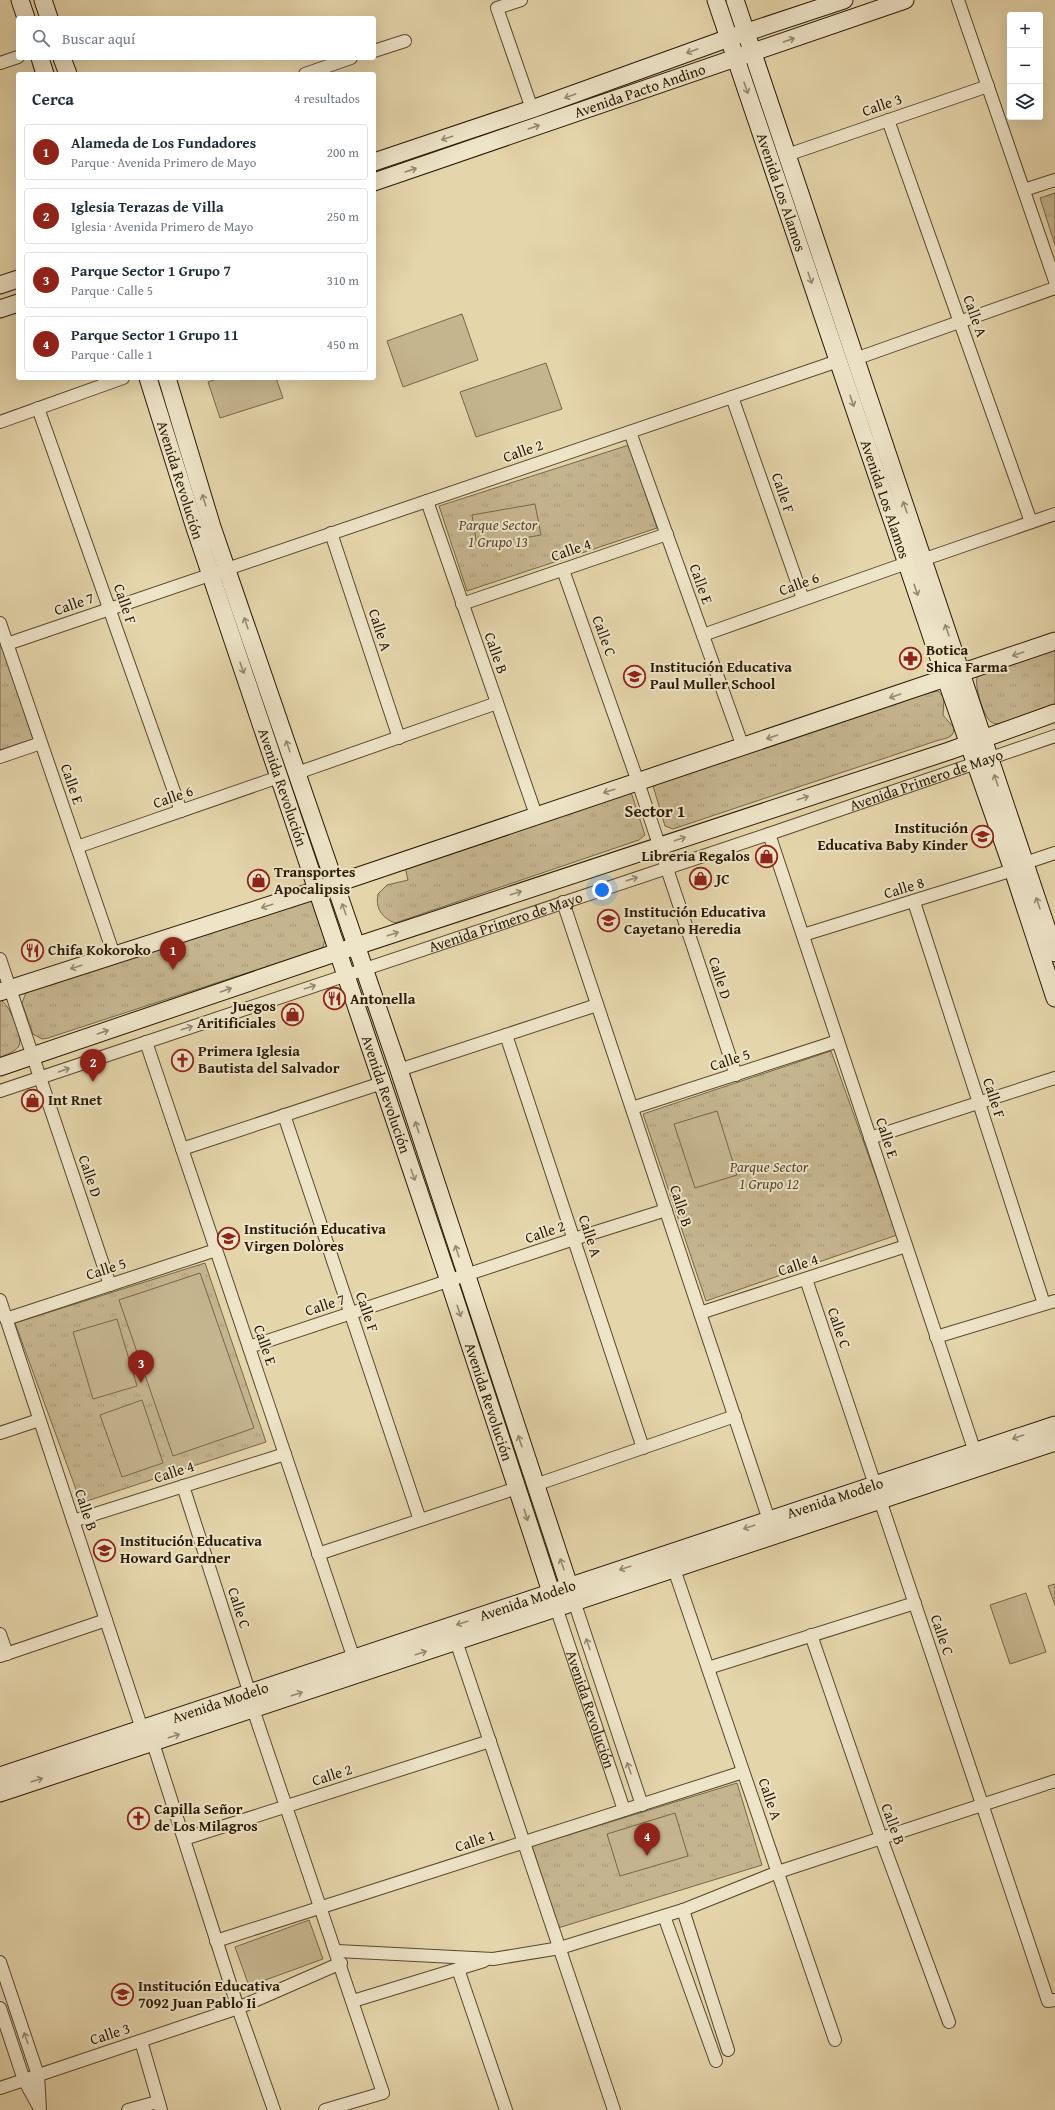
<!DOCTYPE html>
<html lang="es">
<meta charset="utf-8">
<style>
:root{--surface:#fff;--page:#f2f2f3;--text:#1f2937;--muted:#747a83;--line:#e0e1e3;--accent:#8f2418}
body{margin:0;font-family:"Gentium Book Plus",serif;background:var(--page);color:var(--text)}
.controls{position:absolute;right:12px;top:12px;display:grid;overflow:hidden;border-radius:4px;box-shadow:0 4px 16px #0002}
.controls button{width:36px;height:36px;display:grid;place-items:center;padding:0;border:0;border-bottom:1px solid var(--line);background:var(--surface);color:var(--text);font:20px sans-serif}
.you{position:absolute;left:602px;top:890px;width:14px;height:14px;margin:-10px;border:3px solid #fff;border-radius:50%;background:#1a73e8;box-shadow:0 0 0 6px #1a73e833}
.badge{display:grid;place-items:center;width:26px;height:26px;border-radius:50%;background:var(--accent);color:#fff;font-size:13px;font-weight:700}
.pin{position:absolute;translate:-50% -33px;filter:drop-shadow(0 1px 2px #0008)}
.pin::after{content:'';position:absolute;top:21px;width:14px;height:12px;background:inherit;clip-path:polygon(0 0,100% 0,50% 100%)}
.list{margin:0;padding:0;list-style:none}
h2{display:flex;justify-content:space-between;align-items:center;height:52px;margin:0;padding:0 16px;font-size:17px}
h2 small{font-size:13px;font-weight:400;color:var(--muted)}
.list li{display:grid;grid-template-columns:26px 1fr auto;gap:12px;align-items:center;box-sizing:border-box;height:56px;margin:0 8px 8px;padding:0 8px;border:1px solid var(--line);border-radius:4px}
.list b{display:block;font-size:15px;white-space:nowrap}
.list p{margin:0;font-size:13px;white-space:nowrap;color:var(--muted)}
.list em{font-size:13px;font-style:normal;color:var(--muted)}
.icon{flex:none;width:22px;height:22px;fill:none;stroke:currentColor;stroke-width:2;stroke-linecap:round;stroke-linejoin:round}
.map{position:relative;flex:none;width:1055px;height:2110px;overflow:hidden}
.search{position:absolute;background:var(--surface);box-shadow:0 4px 16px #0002;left:16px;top:16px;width:360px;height:44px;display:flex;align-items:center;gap:10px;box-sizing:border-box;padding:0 14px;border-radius:4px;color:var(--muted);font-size:15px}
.panel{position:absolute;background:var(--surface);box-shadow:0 4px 16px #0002;left:16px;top:72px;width:360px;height:308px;border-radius:4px}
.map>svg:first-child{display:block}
</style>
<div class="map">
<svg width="1055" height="2110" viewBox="0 0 1055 2110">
<defs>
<pattern id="park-tufts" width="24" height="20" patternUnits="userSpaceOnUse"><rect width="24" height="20" fill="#c5b58f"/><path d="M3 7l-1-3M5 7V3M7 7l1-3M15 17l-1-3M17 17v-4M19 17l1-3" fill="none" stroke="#a99b7a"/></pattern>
</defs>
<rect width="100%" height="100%" fill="#e5d5ab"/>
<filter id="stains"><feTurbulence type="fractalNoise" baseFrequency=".005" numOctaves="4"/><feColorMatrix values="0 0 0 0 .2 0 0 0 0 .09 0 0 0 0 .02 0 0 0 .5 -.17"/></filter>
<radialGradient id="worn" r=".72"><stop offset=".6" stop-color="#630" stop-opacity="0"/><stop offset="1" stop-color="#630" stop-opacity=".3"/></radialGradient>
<g fill="url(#park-tufts)" stroke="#76674a">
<polygon points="1055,193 1055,245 1040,198"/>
<polygon points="629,445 657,528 467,591 439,506"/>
<polygon points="0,639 33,739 0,750"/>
<path d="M1055 647V705L1004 723C1000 723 995 725 991 722 983 715 973 684 978 675Z"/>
<path d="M938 691 944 698 943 715 954 728C954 739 945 738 936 741L673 829 665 826 653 786 654 782 923 694Z"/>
<path d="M628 792 632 795 645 835 639 840 395 923C382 918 375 908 378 894L387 885 408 880 405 867Z"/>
<polygon points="308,899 313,901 325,940 323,947 317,950 48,1038 42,1039 33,1034 22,1003 27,990"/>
<path d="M0 1000C9 1002 23 1038 19 1046 15 1052 6 1055 0 1057Z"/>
<polygon points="831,1051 897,1235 706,1301 643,1114"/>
<polygon points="205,1263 266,1442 81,1503 15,1323"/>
<polygon points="737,1783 762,1865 558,1928 532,1846"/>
</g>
<g fill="#c5b58f" stroke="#76674a">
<polygon points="462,314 478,360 403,387 387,341"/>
<polygon points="546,363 562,409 476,437 460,392"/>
<polygon points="219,378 276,378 283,398 220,418 208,382"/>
<polygon points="535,504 541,535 477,546 472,515"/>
<polygon points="717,1111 737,1175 695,1188 674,1124"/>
<polygon points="200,1273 254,1428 173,1456 119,1300"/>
<polygon points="117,1319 137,1386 93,1399 73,1332"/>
<polygon points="142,1400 163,1463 122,1477 100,1415"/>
<polygon points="1055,1584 1055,1605 1048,1586"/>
<polygon points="1026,1593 1046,1652 1010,1664 990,1605"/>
<polygon points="675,1813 688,1856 620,1876 607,1834"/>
<polygon points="309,1920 323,1959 249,1986 235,1947"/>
</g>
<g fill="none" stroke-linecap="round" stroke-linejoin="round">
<defs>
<g id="street">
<polyline points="521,0 497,8 532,109"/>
<polyline points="958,0 1055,281"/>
<polyline points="374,51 405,41"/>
<polyline points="0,63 18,57"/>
<polyline points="305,74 351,58"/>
<polyline points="888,120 1031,522"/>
<polyline points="787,155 988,86"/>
<polyline points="1024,190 1055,180"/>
<polyline points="855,359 1055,288"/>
<polyline points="732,397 803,599"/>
<polyline points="38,408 181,811"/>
<polyline points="0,422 123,378"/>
<polyline points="630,432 743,747"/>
<polyline points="427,501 536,815"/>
<polyline points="331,533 399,738"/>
<polyline points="922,560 1055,514"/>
<polyline points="563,570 638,782 736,1075"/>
<polyline points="462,604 667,534"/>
<polyline points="0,623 114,955"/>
<polyline points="703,635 907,563"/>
<polyline points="7,644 838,361"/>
<polyline points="0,757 41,743"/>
<polyline points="297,773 497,703"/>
<polyline points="769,834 975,1452"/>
<polyline points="77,847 279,777"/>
<polyline points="1025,863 1055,853"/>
<polyline points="563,902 769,1520"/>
<polyline points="914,902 1044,1304"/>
<polyline points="803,935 1013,870"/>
<polyline points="0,959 110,1285"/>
<polyline points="506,1035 643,1448"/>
<polyline points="146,1042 354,1659"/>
<polyline points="399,1070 597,1005"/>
<path id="s1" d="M0 1091 769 834 1055 736"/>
<polyline points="632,1108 838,1041"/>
<polyline points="284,1115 420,1520"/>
<polyline points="870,1138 1055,1078"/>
<polyline points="182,1149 382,1083"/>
<polyline points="806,1279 1048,2001 1055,2000"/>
<polyline points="0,1300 142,1729"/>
<polyline points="700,1313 906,1246"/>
<polyline points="6,1319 216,1250"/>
<polyline points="936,1337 1055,1301"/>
<polyline points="249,1347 574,1239 666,1210"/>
<polyline points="0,1433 39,1420"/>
<polyline points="535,1485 735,1416"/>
<polyline points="183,1486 250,1694"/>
<polyline points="73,1521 285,1454"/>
<polyline points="318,1554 517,1488"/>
<polyline points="674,1569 835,2040"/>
<polyline points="574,1601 642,1805"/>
<path id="s2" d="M556 1607 624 1810"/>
<polyline points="0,1634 7,1654"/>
<polyline points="811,1635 881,1838 949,2022"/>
<polyline points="456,1641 614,2110"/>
<polyline points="0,1656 106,1620"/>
<polyline points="708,1668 915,1603"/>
<polyline points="253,1709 383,2093 325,2110"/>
<polyline points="153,1743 238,2008 274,2110"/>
<polyline points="184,1839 490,1741"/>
<polyline points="683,1910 728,2050"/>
<polyline points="664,1916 716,2061"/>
<polyline points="216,1941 743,1772"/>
<polyline points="337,1951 493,1959 560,1948 683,1910 778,1872 1055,1781"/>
<polyline points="0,1962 38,2075 40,2109"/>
<polyline points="458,1969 506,2110"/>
<polyline points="353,2001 484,1961"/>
<polyline points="0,2008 24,2080 39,2107"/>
<polyline points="141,2041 161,2110"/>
<polyline points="0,2088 238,2008 341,1963"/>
<polyline points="128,2110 157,2102"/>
</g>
<g id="secondary">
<polyline points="20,0 26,18"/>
<polyline points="43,0 49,18"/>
<path id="s3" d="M716 0 946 679 1013 870 1055 998"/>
<polyline points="735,0 1055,953"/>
<polyline points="40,58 45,74"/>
<polyline points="62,58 68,74"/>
<polyline points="374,162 532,109 729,38 844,0"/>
<path id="s4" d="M374 182 905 0"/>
<polyline points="0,285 18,279"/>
<polyline points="0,309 18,303"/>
<path id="s5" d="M148 378 195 528 449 1281 556 1607"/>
<polyline points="167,378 212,527 399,1070 574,1601"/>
<polyline points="0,992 317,890 1055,641"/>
<polyline points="0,1067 338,952 949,751 1055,713"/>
<path id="s6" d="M0 1776 1055 1425"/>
<polyline points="0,1793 1055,1442"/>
</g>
</defs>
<use href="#street" stroke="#57482e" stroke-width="14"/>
<use href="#secondary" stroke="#281904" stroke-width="19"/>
<use href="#street" stroke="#eee4c8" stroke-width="12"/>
<use href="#secondary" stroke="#eee4c8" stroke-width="17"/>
</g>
<defs><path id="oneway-shaft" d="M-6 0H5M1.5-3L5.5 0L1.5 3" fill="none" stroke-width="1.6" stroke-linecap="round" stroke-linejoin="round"/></defs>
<g stroke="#958970">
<use href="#oneway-shaft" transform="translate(789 40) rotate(-19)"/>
<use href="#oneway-shaft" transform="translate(692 51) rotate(160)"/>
<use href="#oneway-shaft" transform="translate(746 88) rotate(71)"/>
<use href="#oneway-shaft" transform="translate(570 96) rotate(160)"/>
<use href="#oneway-shaft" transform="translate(534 127) rotate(-19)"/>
<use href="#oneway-shaft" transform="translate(447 138) rotate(162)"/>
<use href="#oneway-shaft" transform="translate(411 170) rotate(-19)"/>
<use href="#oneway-shaft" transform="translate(810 278) rotate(71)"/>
<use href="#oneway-shaft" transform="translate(852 401) rotate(71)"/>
<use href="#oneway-shaft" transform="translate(204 500) rotate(-107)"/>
<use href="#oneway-shaft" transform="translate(905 507) rotate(-109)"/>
<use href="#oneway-shaft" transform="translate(916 590) rotate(71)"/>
<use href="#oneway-shaft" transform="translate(246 623) rotate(-109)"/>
<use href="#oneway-shaft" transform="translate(947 630) rotate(-109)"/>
<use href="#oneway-shaft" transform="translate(1018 654) rotate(161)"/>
<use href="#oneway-shaft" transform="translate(242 668) rotate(71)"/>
<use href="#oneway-shaft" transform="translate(895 696) rotate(161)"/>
<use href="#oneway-shaft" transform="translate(772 737) rotate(161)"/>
<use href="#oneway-shaft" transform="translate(288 746) rotate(-109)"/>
<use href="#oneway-shaft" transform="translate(996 780) rotate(-109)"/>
<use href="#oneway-shaft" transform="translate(609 791) rotate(162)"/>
<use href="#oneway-shaft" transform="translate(803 798) rotate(-18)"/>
<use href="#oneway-shaft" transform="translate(680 839) rotate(-18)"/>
<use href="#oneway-shaft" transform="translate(632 879) rotate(-18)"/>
<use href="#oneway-shaft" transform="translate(516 893) rotate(-18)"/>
<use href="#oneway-shaft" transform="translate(1038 903) rotate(-109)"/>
<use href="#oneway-shaft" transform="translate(267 906) rotate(162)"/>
<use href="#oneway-shaft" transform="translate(344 909) rotate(-109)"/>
<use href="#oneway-shaft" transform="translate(393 934) rotate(-18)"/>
<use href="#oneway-shaft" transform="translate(76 967) rotate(162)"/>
<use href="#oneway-shaft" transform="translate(310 987) rotate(-18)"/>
<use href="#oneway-shaft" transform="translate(226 990) rotate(-19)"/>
<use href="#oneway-shaft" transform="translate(187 1028) rotate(-18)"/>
<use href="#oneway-shaft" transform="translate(103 1032) rotate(-19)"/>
<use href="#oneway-shaft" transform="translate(64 1070) rotate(-19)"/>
<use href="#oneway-shaft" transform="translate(417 1127) rotate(-108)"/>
<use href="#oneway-shaft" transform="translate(413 1175) rotate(71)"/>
<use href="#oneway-shaft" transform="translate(457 1251) rotate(-108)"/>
<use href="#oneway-shaft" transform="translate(459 1311) rotate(72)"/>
<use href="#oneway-shaft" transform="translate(1018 1437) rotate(161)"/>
<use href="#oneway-shaft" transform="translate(520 1441) rotate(-108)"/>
<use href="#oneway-shaft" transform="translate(526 1515) rotate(72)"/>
<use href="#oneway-shaft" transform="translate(749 1527) rotate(162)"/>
<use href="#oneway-shaft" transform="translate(562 1564) rotate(-109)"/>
<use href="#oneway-shaft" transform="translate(625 1568) rotate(162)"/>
<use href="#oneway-shaft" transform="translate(462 1623) rotate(162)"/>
<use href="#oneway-shaft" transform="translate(588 1644) rotate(-109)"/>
<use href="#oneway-shaft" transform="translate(421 1653) rotate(-18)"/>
<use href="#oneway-shaft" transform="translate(297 1694) rotate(-18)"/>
<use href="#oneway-shaft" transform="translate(174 1736) rotate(-18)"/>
<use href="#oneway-shaft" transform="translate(629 1768) rotate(-109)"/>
<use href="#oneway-shaft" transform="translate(37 1780) rotate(-18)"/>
<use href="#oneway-shaft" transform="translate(26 2038) rotate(-109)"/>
</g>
<defs>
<symbol id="pharmacy-ring" viewBox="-11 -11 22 22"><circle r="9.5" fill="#eee4c8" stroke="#8f2418" stroke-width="1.5"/><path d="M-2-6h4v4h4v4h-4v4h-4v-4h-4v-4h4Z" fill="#8f2418"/></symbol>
<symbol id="school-ring" viewBox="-11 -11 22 22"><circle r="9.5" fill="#eee4c8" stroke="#8f2418" stroke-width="1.5"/><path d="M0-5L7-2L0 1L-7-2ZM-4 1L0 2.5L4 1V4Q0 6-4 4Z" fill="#8f2418"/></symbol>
<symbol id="shop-ring" viewBox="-11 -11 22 22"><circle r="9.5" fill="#eee4c8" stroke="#8f2418" stroke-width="1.5"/><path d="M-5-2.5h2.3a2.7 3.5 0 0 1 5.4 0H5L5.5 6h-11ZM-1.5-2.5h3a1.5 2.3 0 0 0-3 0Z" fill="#8f2418"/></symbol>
<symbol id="restaurant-ring" viewBox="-11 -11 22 22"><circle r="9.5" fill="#eee4c8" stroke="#8f2418" stroke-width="1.5"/><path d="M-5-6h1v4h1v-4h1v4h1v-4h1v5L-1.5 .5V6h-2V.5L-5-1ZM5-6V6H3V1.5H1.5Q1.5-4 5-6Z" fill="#8f2418"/></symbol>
<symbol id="church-ring" viewBox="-11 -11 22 22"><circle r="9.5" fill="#eee4c8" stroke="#8f2418" stroke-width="1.5"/><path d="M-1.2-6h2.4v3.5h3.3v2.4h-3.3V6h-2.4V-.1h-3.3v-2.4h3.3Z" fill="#8f2418"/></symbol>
</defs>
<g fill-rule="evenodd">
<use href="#pharmacy-ring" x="898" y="646" width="25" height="25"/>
<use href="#school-ring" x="622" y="664" width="25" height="25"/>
<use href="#school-ring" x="970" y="824" width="25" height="25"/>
<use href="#shop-ring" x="754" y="844" width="25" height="25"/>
<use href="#shop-ring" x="688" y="866" width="25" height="25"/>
<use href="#shop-ring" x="246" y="868" width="25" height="25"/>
<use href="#school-ring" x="596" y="908" width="25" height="25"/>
<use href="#restaurant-ring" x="20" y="938" width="25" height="25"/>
<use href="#restaurant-ring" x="322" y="986" width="25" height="25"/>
<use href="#shop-ring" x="280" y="1002" width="25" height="25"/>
<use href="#church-ring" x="170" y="1048" width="25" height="25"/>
<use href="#shop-ring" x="20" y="1088" width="25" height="25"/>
<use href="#school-ring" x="216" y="1226" width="25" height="25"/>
<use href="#school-ring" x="92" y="1538" width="25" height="25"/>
<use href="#church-ring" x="126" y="1806" width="25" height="25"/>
<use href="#school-ring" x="110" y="1982" width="25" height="25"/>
</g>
<g text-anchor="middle" stroke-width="4" stroke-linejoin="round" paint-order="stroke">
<g font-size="15" fill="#281904" stroke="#eee4c8">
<text dy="5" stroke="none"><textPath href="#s4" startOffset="281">Avenida Pacto Andino</textPath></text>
<text transform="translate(882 105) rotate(-19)" y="5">Calle 3</text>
<text dy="5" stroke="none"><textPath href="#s3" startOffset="203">Avenida Los Alamos</textPath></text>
<text transform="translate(975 316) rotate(70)" y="5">Calle A</text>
<text transform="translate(523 451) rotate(-19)" y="5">Calle 2</text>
<text dy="5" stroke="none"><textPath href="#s5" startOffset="107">Avenida Revolución</textPath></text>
<text transform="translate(783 493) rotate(71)" y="5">Calle F</text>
<text dy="5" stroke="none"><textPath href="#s3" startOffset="527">Avenida Los Alamos</textPath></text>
<text transform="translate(571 550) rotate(-19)" y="5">Calle 4</text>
<text transform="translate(701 584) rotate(70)" y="5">Calle E</text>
<text transform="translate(799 584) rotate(-20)" y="5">Calle 6</text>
<text transform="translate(74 604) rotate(-19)" y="5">Calle 7</text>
<text transform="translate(125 604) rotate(71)" y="5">Calle F</text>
<text transform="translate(380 630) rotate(72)" y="5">Calle A</text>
<text transform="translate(604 636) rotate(70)" y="5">Calle C</text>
<text transform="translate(496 653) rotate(71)" y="5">Calle B</text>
<text dy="5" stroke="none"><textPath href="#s1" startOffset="977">Avenida Primero de Mayo</textPath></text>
<text transform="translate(72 784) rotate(71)" y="5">Calle E</text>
<text dy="5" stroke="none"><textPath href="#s5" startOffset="431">Avenida Revolución</textPath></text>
<text transform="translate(173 797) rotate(-19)" y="5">Calle 6</text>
<text transform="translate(904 888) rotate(-17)" y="5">Calle 8</text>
<text dy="5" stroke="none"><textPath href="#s1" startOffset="533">Avenida Primero de Mayo</textPath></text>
<text transform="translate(720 978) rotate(72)" y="5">Calle D</text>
<text transform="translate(730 1060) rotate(-18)" y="5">Calle 5</text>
<text dy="5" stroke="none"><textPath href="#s5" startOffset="755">Avenida Revolución</textPath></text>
<text transform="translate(994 1098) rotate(72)" y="5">Calle F</text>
<text transform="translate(887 1138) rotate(72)" y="5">Calle E</text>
<text transform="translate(90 1176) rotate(71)" y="5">Calle D</text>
<text transform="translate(681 1206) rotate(72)" y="5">Calle B</text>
<text transform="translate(545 1232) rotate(-19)" y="5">Calle 2</text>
<text transform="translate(590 1236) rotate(72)" y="5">Calle A</text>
<text transform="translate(798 1265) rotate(-18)" y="5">Calle 4</text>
<text transform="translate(106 1269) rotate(-18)" y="5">Calle 5</text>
<text transform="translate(325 1305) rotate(-18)" y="5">Calle 7</text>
<text transform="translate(367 1312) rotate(71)" y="5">Calle F</text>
<text transform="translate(839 1328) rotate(71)" y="5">Calle C</text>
<text transform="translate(265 1345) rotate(71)" y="5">Calle E</text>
<text dy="5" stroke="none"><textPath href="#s5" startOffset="1079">Avenida Revolución</textPath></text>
<text transform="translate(174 1472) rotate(-18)" y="5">Calle 4</text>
<text dy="5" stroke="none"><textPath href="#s6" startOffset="880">Avenida Modelo</textPath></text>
<text transform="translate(86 1510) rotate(72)" y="5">Calle B</text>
<text dy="5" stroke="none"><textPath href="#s6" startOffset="556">Avenida Modelo</textPath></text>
<text transform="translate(239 1608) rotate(72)" y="5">Calle C</text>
<text transform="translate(942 1635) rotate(71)" y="5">Calle C</text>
<text dy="5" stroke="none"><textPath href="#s6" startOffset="232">Avenida Modelo</textPath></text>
<text dy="5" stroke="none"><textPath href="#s2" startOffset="108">Avenida Revolución</textPath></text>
<text transform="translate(332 1775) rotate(-18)" y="5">Calle 2</text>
<text transform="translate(770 1799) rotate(71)" y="5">Calle A</text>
<text transform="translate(893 1824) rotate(70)" y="5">Calle B</text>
<text transform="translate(475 1841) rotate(-18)" y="5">Calle 1</text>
<text transform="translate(110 2034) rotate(-18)" y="5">Calle 3</text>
</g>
<g font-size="15" font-style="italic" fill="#57482e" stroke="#eee4c8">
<text x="498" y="530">Parque Sector<tspan x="498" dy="17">1 Grupo 13</tspan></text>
<text x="769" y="1172">Parque Sector<tspan x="769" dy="17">1 Grupo 12</tspan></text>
</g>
<g font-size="15" font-weight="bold" fill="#281904" stroke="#eee4c8" text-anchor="start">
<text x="926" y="655">Botica<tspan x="926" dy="17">Shica Farma</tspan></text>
<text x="650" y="672">Institución Educativa<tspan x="650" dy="17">Paul Muller School</tspan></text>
<text x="968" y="833" text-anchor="end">Institución<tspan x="968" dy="17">Educativa Baby Kinder</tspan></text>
<text x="750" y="861" text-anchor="end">Libreria Regalos</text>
<text x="274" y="877">Transportes<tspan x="274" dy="17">Apocalipsis</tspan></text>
<text x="716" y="884">JC</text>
<text x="624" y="917">Institución Educativa<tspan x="624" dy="17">Cayetano Heredia</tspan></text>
<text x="48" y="955">Chifa Kokoroko</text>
<text x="350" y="1004">Antonella</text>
<text x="276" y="1011" text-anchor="end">Juegos<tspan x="276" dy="17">Aritificiales</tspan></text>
<text x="198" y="1056">Primera Iglesia<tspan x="198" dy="17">Bautista del Salvador</tspan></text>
<text x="48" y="1105">Int Rnet</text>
<text x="244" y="1234">Institución Educativa<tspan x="244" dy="17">Virgen Dolores</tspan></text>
<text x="120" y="1546">Institución Educativa<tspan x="120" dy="17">Howard Gardner</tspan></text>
<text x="154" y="1814">Capilla Señor<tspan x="154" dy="17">de Los Milagros</tspan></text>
<text x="138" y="1991">Institución Educativa<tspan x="138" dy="17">7092 Juan Pablo Ii</tspan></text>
</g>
<g font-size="17" font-weight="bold" fill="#281904" stroke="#eee4c8">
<text x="655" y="817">Sector 1</text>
</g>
</g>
<rect width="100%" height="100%" filter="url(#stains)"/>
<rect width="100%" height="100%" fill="url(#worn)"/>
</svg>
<div class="controls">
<button>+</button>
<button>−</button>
<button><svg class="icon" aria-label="layers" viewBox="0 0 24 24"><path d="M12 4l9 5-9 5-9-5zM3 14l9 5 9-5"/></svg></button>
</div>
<div class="you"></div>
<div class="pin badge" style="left:173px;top:970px">1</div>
<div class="pin badge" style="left:93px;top:1082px">2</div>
<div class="pin badge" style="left:141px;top:1383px">3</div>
<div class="pin badge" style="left:647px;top:1856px">4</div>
<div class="search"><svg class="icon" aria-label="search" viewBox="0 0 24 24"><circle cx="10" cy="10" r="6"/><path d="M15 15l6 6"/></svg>Buscar aquí</div>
<section class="panel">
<h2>Cerca<small>4 resultados</small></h2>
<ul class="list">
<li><span class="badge">1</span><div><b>Alameda de Los Fundadores</b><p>Parque · Avenida Primero de Mayo</p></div><em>200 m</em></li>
<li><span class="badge">2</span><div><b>Iglesia Terazas de Villa</b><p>Iglesia · Avenida Primero de Mayo</p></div><em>250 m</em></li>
<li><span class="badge">3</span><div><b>Parque Sector 1 Grupo 7</b><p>Parque · Calle 5</p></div><em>310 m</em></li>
<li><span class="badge">4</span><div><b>Parque Sector 1 Grupo 11</b><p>Parque · Calle 1</p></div><em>450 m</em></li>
</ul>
</section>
</div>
